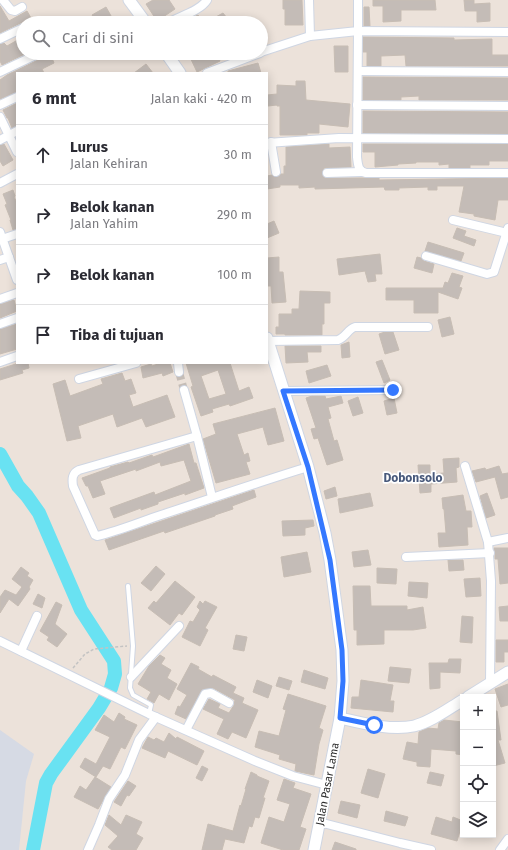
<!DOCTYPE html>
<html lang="id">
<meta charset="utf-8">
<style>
:root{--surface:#fff;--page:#f7f7f7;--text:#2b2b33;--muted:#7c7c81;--line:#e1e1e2}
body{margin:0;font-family:"Fira Sans",sans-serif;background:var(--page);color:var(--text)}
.controls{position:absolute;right:12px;bottom:12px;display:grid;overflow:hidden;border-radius:0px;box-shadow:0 2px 10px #0003}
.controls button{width:36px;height:36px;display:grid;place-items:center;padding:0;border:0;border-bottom:1px solid var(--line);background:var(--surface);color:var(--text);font:20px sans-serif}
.stop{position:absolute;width:12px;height:12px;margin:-9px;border:3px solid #3478ff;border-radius:50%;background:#fff}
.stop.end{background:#3478ff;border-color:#fff;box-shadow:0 1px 4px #0008}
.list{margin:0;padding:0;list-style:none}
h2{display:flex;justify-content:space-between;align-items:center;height:52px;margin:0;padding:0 16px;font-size:17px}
h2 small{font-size:13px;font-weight:400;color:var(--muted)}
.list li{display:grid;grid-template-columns:26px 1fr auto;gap:12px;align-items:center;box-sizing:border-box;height:60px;padding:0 16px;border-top:1px solid var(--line)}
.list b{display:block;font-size:15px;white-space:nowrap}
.list p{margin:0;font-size:13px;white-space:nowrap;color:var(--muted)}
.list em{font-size:13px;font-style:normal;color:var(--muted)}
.icon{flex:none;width:22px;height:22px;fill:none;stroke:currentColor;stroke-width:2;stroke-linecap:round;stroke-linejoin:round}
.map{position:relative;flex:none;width:508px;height:850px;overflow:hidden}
.search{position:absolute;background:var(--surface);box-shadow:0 2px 10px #0003;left:16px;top:16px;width:252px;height:44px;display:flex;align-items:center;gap:10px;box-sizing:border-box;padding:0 14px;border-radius:22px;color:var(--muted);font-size:15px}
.panel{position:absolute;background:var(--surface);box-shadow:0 2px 10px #0003;left:16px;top:72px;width:252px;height:292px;border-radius:0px}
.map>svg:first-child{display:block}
</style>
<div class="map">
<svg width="508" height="850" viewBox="0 0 508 850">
<rect width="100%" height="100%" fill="#ece2da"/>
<polygon fill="#d6dae4" points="0,730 34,754 26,781 19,850 0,850"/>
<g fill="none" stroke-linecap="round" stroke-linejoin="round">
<polyline stroke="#69e2f2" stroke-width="14" points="0,454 18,486 27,496 39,513 81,610 114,661 115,674 111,688 99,708 51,774 46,783 33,850"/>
</g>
<g fill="#c4bcb7" stroke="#c7bdb4" fill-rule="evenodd">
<polygon points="153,0 169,0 175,9 157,21 146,4"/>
<polygon points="283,0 302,0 303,25 285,25 285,9 283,9"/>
<polygon points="373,0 435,0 436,10 401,10 401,21 383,22 383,6 373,6"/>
<polygon points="464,0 474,0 474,4 490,3 490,21 477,22 477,11 465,11"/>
<polygon points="0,6 9,21 27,11 31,18 0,33"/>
<polygon points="106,7 115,23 97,23 92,15"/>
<polygon points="364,7 369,7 370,26 364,26"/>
<polygon points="223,13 227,18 219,23 205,23"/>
<polygon points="198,15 203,23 180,23 192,18"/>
<polygon points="23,37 23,53 27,53 2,65 0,61 0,44 4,43 7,46"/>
<polygon points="363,37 454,38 454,40 492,39 492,55 508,55 508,66 406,66 405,55 381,56 381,66 367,66 367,52 363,52"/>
<polygon points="334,46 348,46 348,72 335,72"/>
<polygon points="45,53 50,53 54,63 42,69 44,73 17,73 17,92 0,99 0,80 7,75 42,58"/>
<polygon points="188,53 216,53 220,61 197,72"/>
<polygon points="258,63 261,73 228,73 228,71"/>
<polygon points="146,64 153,73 134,73"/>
<polygon points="363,77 508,78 508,100 419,100 419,96 401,97 401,100 363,100"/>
<polygon points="296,81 305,81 306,100 350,104 348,127 319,124 319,133 307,133 307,135 280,135 280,106 277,106 277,105 268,106 267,95 277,94 277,85 296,86"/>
<polygon points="17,103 17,126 12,128 8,118 7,118 3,110"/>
<polygon points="363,111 508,112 508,134 363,133"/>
<polygon points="4,144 13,160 3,166 0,161 0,145"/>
<polygon points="329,144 329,148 350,147 351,167 324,168 322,174 325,178 379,178 379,180 508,178 508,200 498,200 495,220 474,216 474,214 459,212 464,186 437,186 437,190 428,190 428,187 399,188 399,190 385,190 384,187 315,189 315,187 299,188 299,185 280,185 280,187 267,189 267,176 272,175 277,177 281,174 284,174 284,166 286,166 286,147"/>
<polygon points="363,144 508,144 508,161 489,161 489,165 470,165 470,168 449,168 449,164 439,165 439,162 416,162 416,163 398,164 398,165 375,167 375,152 363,152"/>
<polygon points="13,190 15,196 14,197 17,203 17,229 13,230 10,220 11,220 5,205 7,204 3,194"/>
<polygon points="274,221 279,233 267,238 267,224"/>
<polygon points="457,228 466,231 464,236 476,240 474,246 453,238"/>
<polygon points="428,242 464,253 461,261 425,251"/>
<polygon points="380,254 382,274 375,274 376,281 368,282 365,271 339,275 337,259"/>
<polygon points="279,257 279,272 283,272 286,302 272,303 271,286 267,286 267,258"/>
<polygon points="417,257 421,258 424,261 434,264 432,273 414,268"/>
<polygon points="452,273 463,276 459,287 462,288 458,299 438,292 438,313 414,313 414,300 386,300 386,288 443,288 445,282 448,283"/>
<polygon points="300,291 330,292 330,303 324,303 324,324 322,324 322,335 285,335 285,334 276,334 276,327 279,327 279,314 292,314 292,309 299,309"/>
<polygon points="14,300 17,311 0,318 0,304"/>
<polygon points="450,317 454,334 442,337 438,320"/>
<polygon points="17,324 17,349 0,354 0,329"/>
<polygon points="385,332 393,332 399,350 385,354 379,334"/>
<polygon points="349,342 350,357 342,358 341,345"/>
<polygon points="285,346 321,346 321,352 307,352 308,362 286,363"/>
<polygon points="382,360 390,380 384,383 376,362"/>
<polygon points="19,363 28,363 29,368 22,370 23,373 0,380 0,369"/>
<polygon points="161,363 170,363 173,372 163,376 162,373 143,378 141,367 151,364 152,366"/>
<path d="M186 363H230L239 391 249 387 253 398 230 406 229 404 212 409 213 412 201 416 191 387 193 386ZM218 370 226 394 209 399 201 376Z"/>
<polygon points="327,365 331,376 309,383 306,371"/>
<polygon points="122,373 125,381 131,379 136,393 129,395 133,407 167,395 175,417 146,427 142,418 117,427 113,414 78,426 81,438 67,441 53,384 65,380 70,396 103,384 101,379"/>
<polygon points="312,396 325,396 326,399 341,396 343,403 328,407 331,418 328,419 334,441 337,440 343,460 327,465 318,438 314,439 311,429 316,428 306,398"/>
<polygon points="358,397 363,413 353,416 348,401"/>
<polygon points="394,398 397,413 387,415 384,401"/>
<polygon points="275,408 284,441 268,445 263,427 237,434 244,455 248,453 250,461 246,462 250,474 216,483 203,439 216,434 213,424"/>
<polygon points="189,444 194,463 196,463 204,488 185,495 185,493 158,502 158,504 141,510 141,508 114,518 110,508 154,492 155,495 191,481 184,460 161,466 160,462 136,471 136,469 100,481 105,494 93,498 88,486 86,486 82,478 110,468 110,467 128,462 129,463 152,455 153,457"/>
<polygon points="459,458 459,467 456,468 457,482 431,484 431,492 420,493 418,465 430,465 430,474 444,473 443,459"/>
<polygon points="499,466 502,474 508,473 508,497 501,499 495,477 476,482 472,471 485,468 486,470"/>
<polygon points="335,487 337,496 326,499 324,491"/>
<polygon points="254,490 256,497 232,506 233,509 215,515 215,516 165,533 164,531 109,550 105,540"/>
<polygon points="370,493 373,506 340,513 338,499"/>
<polygon points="487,493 495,515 486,518 480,496"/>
<polygon points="463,495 466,511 471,511 472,527 467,527 468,545 439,547 438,533 446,533 444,509 443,509 442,498"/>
<polygon points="313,520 314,526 305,528 305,535 283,536 282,521"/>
<polygon points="494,548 508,548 508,583 500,584 498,559 495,559 495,552"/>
<polygon points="368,550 371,565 354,567 352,552"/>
<polygon points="307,552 311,572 284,577 281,557"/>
<polygon points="448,560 463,560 464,570 449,571"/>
<polygon points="156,566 165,574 151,591 141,583"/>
<polygon points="21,567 29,573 27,576 33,580 29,587 30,589 18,606 9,599 0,613 0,597 5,590 16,595 22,587 12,579"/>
<polygon points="377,568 397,569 396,584 377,583"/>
<polygon points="480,578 481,596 466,597 464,579"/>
<polygon points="175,581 195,597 182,615 179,613 170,625 148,608 154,601 156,603"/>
<polygon points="409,582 428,583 427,598 408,596"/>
<polygon points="353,586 370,586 371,606 407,606 407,610 423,607 426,628 413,630 384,630 384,644 357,645 357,630 354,630"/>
<polygon points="38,594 45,598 42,608 33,604"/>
<polygon points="200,601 203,604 205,601 217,607 205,628 208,630 200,646 182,637 190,621 193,622 200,610 197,607"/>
<polygon points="56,602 62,605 55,624 67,634 57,647 47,640 49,637 40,631"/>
<polygon points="508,606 508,621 500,621 499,607"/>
<polygon points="462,616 473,617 472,643 460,642"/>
<polygon points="236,635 247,637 244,651 233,649"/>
<polygon points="496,640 508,640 508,652 504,652 504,662 496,662"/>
<polygon points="160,655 165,658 161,664 171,670 167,678 177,684 169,700 159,694 154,703 147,699 151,692 138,684 149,666"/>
<polygon points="449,659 461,659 460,673 440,672 440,688 430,689 429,663 448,663"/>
<polygon points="191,663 199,667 198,669 212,677 213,675 236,687 233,693 244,698 242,703 258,710 246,738 232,732 228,739 217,734 224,719 203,709 209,699 220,704 218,708 229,713 234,705 235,700 213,688 202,690 186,719 175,714 178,706 180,707 187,695 177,689"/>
<polygon points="390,667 411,669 409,683 388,681"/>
<polygon points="304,670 328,678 325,689 301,682"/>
<polygon points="279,677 292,681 289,690 276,686"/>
<polygon points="257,680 272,686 268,698 253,692"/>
<polygon points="361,680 393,685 390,701 394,701 393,712 351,708 352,697 359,697"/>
<polygon points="508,684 508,705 501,707 495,689"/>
<polygon points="288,694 326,706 319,728 323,730 319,744 314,775 295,771 296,764 279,759 280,755 255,747 259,731 279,736 286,710 283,709"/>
<polygon points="493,711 497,711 501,740 498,740 505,763 493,766"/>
<polygon points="119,713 125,717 124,719 137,725 125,749 121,747 110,769 103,766 96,777 80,767 85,758 96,764 110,737 95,730 104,715 114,722"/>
<polygon points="444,720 463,722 463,755 456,754 456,751 431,749 430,767 417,766 417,762 403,759 407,742 418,744 419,732 428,728 438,729 439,723"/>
<polygon points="169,733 176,739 177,737 204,751 197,765 168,751 165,758 142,748 148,737 154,740 156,738 164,742"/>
<polygon points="202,766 208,769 202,781 196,778"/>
<polygon points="368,769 385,774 378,798 361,793"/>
<polygon points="251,772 257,775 257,776 269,781 263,798 265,798 259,818 255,817 252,827 249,826 244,843 225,839 222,850 202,850 208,824 233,831 240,805 241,806 246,789 245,789"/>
<polygon points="430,772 444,775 441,786 427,783"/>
<polygon points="95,777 111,787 98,809 74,797 80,786 86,790"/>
<polygon points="284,779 295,783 293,788 311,794 300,827 306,829 299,850 283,850 261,843 269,817 284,822 290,804 277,800"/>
<polygon points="128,781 136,786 129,796 127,795 121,806 114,802"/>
<polygon points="341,801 360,805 357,818 338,813"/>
<polygon points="386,811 408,817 405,826 384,821"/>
<polygon points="109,815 121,825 126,815 142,822 136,834 143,838 136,850 112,850 108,847 118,836 105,825"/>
<polygon points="436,817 452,822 453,817 463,821 457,841 431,834"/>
<polygon points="335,842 356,849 356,850 332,850"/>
</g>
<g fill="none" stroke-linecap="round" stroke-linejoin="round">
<polyline stroke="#c5bdb7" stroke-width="8" stroke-dasharray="8 4" stroke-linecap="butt" points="179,372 184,390"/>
<defs>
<polyline id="lane" points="128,586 133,646 130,688 133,695 151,705 149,714"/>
<g id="street">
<polyline points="3,0 11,10 15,11 22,7"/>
<polyline points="309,0 310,36"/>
<path d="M168 23C180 16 200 11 207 0"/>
<path d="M508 32 358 31 357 157C358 165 358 171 366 173H508"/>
<polyline points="0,39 23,28"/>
<polyline points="261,52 310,36 358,31 358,0"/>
<polyline points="358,71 508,72"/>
<polyline points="0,72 40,53"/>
<polyline points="207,73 260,53"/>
<polyline points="0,105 17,97"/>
<polyline points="357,105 508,106"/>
<polyline points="0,117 17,152"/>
<polyline points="0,140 17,131"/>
<polyline points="271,142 276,172"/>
<polyline points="267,143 339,138 508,139"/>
<polyline points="327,173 361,172"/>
<polyline points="0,183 17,174"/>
<polyline points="453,220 507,233"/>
<polyline points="0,232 17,280"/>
<polyline points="2,239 17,234"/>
<polyline points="426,256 487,274 494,272 508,228"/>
<polyline points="0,260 9,257"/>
<polyline points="0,299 17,293"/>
<polyline points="0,324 17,318"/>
<path d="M268 341 338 340C346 337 348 329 355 327H428"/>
<polyline points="0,362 17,356"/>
<polyline points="178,363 179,372"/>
<polyline points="79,379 136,363"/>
<polyline points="184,390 197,436"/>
<polyline points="283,391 393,390"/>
<polyline points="465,466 488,542 491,581 490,683"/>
<path d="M212 497 197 436 79 470C72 473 72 479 73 486L95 535 97 536C119 531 140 522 161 515 210 499 259 482 308 467"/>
<polyline points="488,542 508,538"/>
<polyline points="406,557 490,553"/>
<polyline points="0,641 149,714 255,761 293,776 327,785"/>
<polyline points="21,651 37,616"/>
<polyline points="131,677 179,626"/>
<polyline points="186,730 205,694 211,693 229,703"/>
<polyline points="319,822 400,843 431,850"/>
<polyline points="88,850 99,825 109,799 125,775 139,740 156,717"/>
<polyline points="500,850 508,839"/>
</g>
<g id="secondary">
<polyline points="129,0 146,23"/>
<polyline points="166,53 180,73"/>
<polyline points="267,338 308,467 325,533 330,560 342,650 343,681 340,718 314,850"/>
<polyline points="468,697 508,672"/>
<path d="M340 718C362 723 391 731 414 726 431 722 448 709 463 700"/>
</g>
</defs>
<use href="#lane" stroke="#cfd6e3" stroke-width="6"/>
<use href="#street" stroke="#cfd6e3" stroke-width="10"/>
<use href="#secondary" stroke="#cfd6e3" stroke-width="13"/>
<polyline stroke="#c3c3c3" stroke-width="1.5" stroke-dasharray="3 2" stroke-linecap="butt" points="73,668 85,654 94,649 127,646"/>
<use href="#lane" stroke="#fff" stroke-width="4"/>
<use href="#street" stroke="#fff" stroke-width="8"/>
<use href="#secondary" stroke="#fff" stroke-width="11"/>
</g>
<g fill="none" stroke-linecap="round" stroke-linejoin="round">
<polyline stroke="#3478ff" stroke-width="5" points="374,725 340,718 343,681 342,650 330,560 308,467 283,391 393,390"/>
</g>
<g text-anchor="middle" stroke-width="3.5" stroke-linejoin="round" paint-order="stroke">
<g font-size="11" fill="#292929" stroke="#fff">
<text transform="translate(327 784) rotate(-79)" y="4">Jalan Pasar Lama</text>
</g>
<g font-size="12" font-weight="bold" fill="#48597b" stroke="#fff">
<text x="413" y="482">Dobonsolo</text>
</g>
</g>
</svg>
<div class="controls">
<button>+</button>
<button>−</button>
<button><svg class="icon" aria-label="locate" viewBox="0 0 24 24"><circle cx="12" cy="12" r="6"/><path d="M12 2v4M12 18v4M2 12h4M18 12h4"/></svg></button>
<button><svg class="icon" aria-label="layers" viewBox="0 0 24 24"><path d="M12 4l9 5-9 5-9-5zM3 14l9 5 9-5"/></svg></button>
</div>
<div class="stop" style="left:374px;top:725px"></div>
<div class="stop end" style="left:393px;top:390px"></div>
<div class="search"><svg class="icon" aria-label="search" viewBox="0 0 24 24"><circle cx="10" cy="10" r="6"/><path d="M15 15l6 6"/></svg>Cari di sini</div>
<section class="panel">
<h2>6 mnt<small>Jalan kaki · 420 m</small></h2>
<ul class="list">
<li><svg class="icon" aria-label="ahead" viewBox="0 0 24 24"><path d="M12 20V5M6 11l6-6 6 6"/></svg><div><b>Lurus</b><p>Jalan Kehiran</p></div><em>30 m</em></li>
<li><svg class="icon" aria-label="right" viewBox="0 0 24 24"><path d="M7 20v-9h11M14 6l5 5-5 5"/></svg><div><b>Belok kanan</b><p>Jalan Yahim</p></div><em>290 m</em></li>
<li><svg class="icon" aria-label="right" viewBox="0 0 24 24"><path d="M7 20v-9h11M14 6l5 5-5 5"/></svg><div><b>Belok kanan</b></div><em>100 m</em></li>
<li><svg class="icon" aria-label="arrive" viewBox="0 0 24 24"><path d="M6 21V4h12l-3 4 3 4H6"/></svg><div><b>Tiba di tujuan</b></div></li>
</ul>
</section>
</div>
